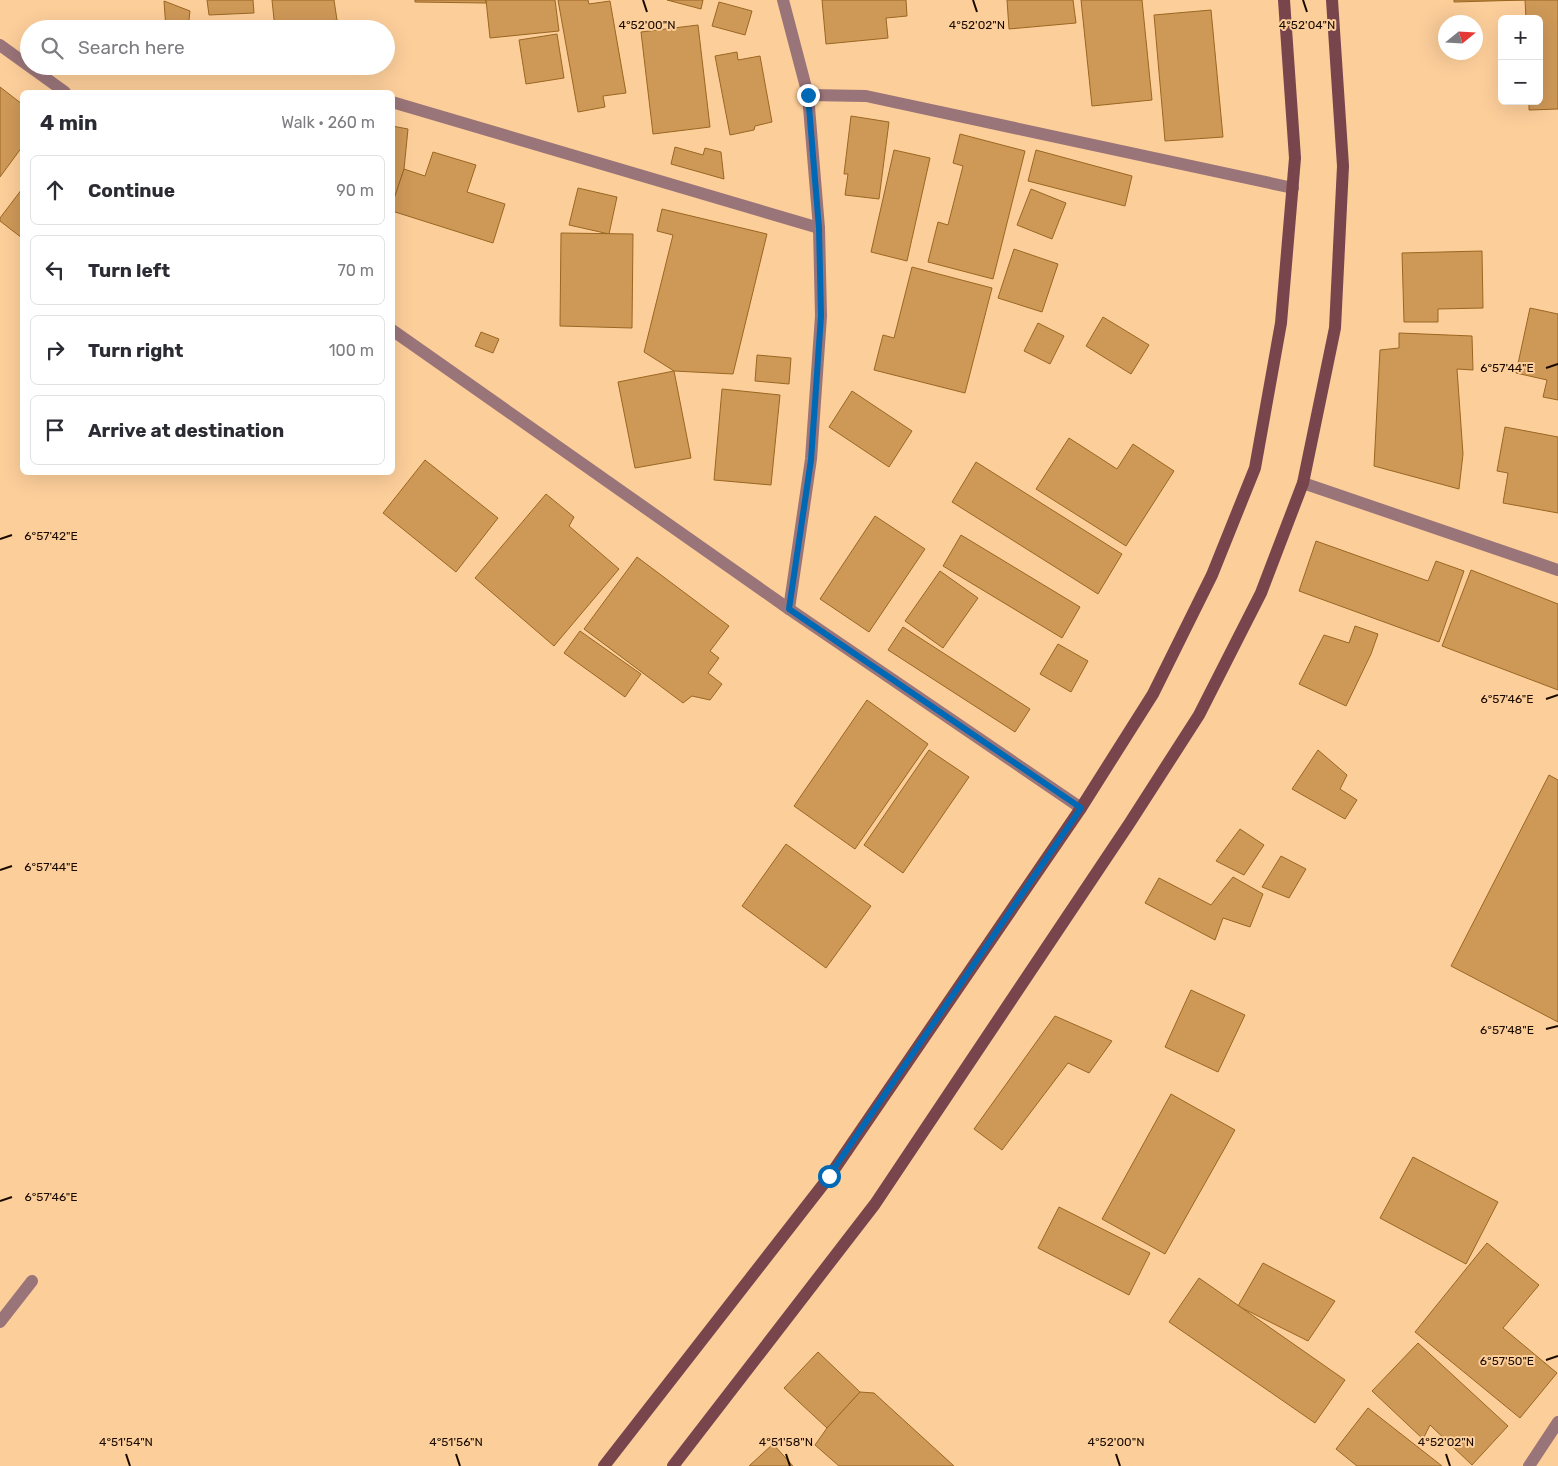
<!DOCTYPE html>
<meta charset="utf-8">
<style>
:root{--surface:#fff;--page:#f7f7f7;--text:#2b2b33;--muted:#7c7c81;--line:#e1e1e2}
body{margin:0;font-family:Rubik,sans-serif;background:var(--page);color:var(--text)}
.controls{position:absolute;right:15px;top:15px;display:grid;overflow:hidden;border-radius:8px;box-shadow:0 5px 20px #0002}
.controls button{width:45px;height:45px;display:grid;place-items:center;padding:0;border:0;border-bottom:1px solid var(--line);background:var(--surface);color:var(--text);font:25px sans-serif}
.compass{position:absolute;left:1438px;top:15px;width:45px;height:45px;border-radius:50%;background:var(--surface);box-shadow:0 5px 20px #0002;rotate:72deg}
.stop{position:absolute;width:15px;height:15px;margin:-11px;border:4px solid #0069b5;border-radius:50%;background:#fff}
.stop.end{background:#0069b5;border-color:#fff;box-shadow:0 1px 5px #0008}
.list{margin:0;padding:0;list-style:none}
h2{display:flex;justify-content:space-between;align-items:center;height:65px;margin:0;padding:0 20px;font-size:21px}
h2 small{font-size:16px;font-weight:400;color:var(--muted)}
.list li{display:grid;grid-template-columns:32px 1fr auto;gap:15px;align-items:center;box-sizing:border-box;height:70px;margin:0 10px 10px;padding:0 10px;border:1px solid var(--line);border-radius:8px}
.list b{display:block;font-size:19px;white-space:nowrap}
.list em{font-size:16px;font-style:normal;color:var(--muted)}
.icon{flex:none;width:28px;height:28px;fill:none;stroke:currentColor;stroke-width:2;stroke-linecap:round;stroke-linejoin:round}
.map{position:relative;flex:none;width:1558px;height:1466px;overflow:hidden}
.search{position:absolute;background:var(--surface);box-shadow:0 5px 20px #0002;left:20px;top:20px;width:375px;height:55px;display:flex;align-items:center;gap:12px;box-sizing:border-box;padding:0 18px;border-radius:28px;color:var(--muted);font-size:19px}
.panel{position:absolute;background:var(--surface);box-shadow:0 5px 20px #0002;left:20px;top:90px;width:375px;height:385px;border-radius:8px}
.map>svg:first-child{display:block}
</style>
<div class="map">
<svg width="1558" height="1466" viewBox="0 0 1558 1466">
<rect width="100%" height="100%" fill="#fcce9a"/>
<g fill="#ce9857" stroke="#9a6722">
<polygon points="207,0 253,0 254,13 209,15"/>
<polygon points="272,0 334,0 337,20 289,29 275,29"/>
<polygon points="415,0 486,0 486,3 415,2"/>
<polygon points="486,0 555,0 559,31 490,38"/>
<polygon points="558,0 588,0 589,4 610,1 626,93 603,96 605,107 578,112"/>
<polygon points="667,0 703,0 701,9"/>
<polygon points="822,0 906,0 907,16 886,18 888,38 826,44"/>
<polygon points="1007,0 1073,0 1076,23 1009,29"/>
<polygon points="1081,0 1142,0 1152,100 1092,106"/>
<polygon points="1454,0 1558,0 1558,109 1529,110 1529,101 1539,101 1539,19 1526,19 1525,0 1454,2"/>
<polygon points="164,1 190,11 188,29 166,29"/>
<polygon points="719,2 752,11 745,35 712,26"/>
<polygon points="1211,10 1223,137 1165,141 1154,15"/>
<polygon points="698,25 710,127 653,134 641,32"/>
<polygon points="557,34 564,78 526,84 519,40"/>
<polygon points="737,52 738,60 760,56 772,122 755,126 754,130 730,135 715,56"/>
<polygon points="0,87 22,104 22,147 0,177"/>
<polygon points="851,116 889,122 879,199 845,195 848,174 844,174"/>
<polygon points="392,126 408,129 404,169 392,205"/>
<polygon points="960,134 1025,151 993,279 928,262 938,222 948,225 963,166 953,163"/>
<polygon points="675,147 703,155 705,148 721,152 724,179 671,164"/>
<polygon points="894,150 930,158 907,261 871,252"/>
<polygon points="1036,150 1132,176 1125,206 1028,181"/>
<polygon points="433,152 476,165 467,192 505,204 493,243 392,211 392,205 404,169 425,176"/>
<polygon points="578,188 617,197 609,234 569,225"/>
<polygon points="22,189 22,238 0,221 0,218"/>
<polygon points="1031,189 1066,203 1052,239 1017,225"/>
<polygon points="662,209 767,234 733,374 674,371 644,352 673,235 657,231"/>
<polygon points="561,233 633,234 632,328 560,326"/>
<polygon points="1014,249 1058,264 1042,312 998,298"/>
<polygon points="1482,251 1483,308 1438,309 1438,322 1404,322 1402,253"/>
<polygon points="912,267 992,288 965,393 874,370 883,335 894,338"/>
<polygon points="1530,308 1558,314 1558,400 1543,397 1547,380 1516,373"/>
<polygon points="1103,317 1149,345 1131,374 1086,346"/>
<polygon points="1038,323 1064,336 1050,364 1024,351"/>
<polygon points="481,332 499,339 493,353 475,346"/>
<polygon points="1399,333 1472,336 1473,370 1457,369 1463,454 1459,489 1374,466 1380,350 1399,348"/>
<polygon points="757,355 791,358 789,384 755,381"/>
<polygon points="674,371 691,458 635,468 618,382"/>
<polygon points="722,389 780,395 771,485 714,480"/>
<polygon points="852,391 912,431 889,467 829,427"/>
<polygon points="1505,427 1558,437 1558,513 1503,503 1508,473 1497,471"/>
<polygon points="1069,438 1117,469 1133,444 1174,471 1126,546 1036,489"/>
<polygon points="425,460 498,518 456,572 383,513"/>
<polygon points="976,462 1122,554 1098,594 952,502"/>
<polygon points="546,494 574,517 569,526 619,569 554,646 475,578"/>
<polygon points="875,516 925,549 869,632 820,599"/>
<polygon points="961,535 1080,607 1062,638 943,566"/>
<polygon points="1316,541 1428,581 1436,561 1464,571 1439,642 1299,591"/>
<polygon points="637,557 729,626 710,651 719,658 708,673 722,684 710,700 692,696 683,703 584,629"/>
<polygon points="1471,570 1558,604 1558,690 1442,646"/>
<polygon points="940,571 978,598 943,648 905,621"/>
<polygon points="1355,626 1378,634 1371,654 1346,706 1299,684 1324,635 1349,643"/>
<polygon points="903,627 1030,709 1015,732 888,650"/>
<polygon points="580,631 641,674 625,697 564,653"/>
<polygon points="1058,644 1088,661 1071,692 1040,674"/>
<polygon points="867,700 928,744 855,849 794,806"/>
<polygon points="929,750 969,777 903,873 864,845"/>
<polygon points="1318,750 1347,775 1340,789 1357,800 1345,819 1292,789"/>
<polygon points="1549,775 1558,780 1558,1022 1451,966"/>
<polygon points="1240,829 1264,845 1244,875 1216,861"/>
<polygon points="786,844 871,906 826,968 742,906"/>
<polygon points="1281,856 1306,869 1289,898 1262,887"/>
<polygon points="1233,877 1263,894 1250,927 1223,918 1215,940 1145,903 1159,878 1211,905"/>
<polygon points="1191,990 1245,1015 1218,1072 1165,1047"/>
<polygon points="1055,1016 1112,1041 1089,1073 1068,1063 1002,1150 974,1129"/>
<polygon points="1171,1094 1235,1130 1165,1254 1102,1219"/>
<polygon points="1413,1157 1498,1202 1466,1264 1380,1218"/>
<polygon points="1059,1207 1150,1253 1129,1295 1038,1248"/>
<polygon points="1487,1243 1539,1285 1503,1328 1557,1373 1520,1418 1415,1332"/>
<polygon points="1263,1263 1335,1301 1308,1341 1238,1306"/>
<polygon points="1199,1278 1345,1380 1315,1423 1169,1322"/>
<polygon points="1418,1343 1508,1426 1472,1465 1430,1425 1423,1439 1372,1391"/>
<polygon points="818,1352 860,1392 827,1428 784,1388"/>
<polygon points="860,1392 874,1393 954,1466 839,1466 815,1445 827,1428"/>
<polygon points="1368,1408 1442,1466 1357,1466 1336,1449"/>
<polygon points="773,1444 793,1466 749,1466"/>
</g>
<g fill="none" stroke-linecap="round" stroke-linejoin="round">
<polyline stroke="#997479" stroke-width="12" points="0,1322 32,1281"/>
<g stroke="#997479" stroke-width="12">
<polyline points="783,0 808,95 819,228 821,316 811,459 789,609 1081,808"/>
<polyline points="0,45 65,92"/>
<polyline points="808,95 866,96 1293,188"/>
<polyline points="392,102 819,228"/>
<polyline points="392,330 789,609"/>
<polyline points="1303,483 1558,570"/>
<polyline points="1529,1466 1558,1422"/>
</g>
<g stroke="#78454d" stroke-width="12">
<polyline points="604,1466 829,1177 1081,808 1153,694 1212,575 1255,468 1281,323 1295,158 1284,0"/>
<polyline points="673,1466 875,1204 1129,824 1199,715 1261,593 1303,483 1335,328 1343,166 1332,0"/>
</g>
</g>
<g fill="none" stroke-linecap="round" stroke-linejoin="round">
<polyline stroke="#0069b5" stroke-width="6" points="808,95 819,228 821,316 811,460 789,609 1081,808 829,1176"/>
</g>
<path fill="none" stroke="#190a00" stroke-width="2" d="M643 0 647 12M973 0 977 12M1303 0 1307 12M1546 368 1558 364M0 539 12 535M1546 699 1558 695M0 870 12 866M1546 1029 1558 1026M0 1201 12 1197M1546 1360 1558 1356M126 1454 130 1466M456 1454 460 1466M786 1454 790 1466M1116 1454 1120 1466M1446 1454 1450 1466"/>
<g font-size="12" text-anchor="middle" fill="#190a00" stroke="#fcce9a" stroke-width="4" stroke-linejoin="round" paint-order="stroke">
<text x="647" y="29">4°52'00"N</text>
<text x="977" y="29">4°52'02"N</text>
<text x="1307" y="29">4°52'04"N</text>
<text x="1507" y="372">6°57'44"E</text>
<text x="51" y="540">6°57'42"E</text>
<text x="1507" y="703">6°57'46"E</text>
<text x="51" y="871">6°57'44"E</text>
<text x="1507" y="1034">6°57'48"E</text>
<text x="51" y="1201">6°57'46"E</text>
<text x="1507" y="1365">6°57'50"E</text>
<text x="126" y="1446">4°51'54"N</text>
<text x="456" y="1446">4°51'56"N</text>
<text x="786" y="1446">4°51'58"N</text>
<text x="1116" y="1446">4°52'00"N</text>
<text x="1446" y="1446">4°52'02"N</text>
</g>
</svg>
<div class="controls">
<button>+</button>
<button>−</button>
</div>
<svg class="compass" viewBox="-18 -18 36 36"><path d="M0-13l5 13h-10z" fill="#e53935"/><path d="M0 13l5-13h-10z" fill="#7c7c81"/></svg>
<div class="stop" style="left:829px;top:1176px"></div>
<div class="stop end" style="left:808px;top:95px"></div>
<div class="search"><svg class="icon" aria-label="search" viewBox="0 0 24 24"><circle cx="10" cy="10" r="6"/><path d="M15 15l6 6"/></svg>Search here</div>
<section class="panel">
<h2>4 min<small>Walk · 260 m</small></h2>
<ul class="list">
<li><svg class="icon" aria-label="ahead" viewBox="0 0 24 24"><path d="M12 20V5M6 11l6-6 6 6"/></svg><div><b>Continue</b></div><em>90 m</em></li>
<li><svg class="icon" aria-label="left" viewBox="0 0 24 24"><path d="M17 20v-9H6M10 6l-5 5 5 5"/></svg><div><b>Turn left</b></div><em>70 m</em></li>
<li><svg class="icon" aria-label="right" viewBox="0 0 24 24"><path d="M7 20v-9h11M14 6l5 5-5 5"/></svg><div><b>Turn right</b></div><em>100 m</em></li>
<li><svg class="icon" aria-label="arrive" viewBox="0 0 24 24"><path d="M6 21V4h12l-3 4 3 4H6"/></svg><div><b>Arrive at destination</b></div></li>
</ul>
</section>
</div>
